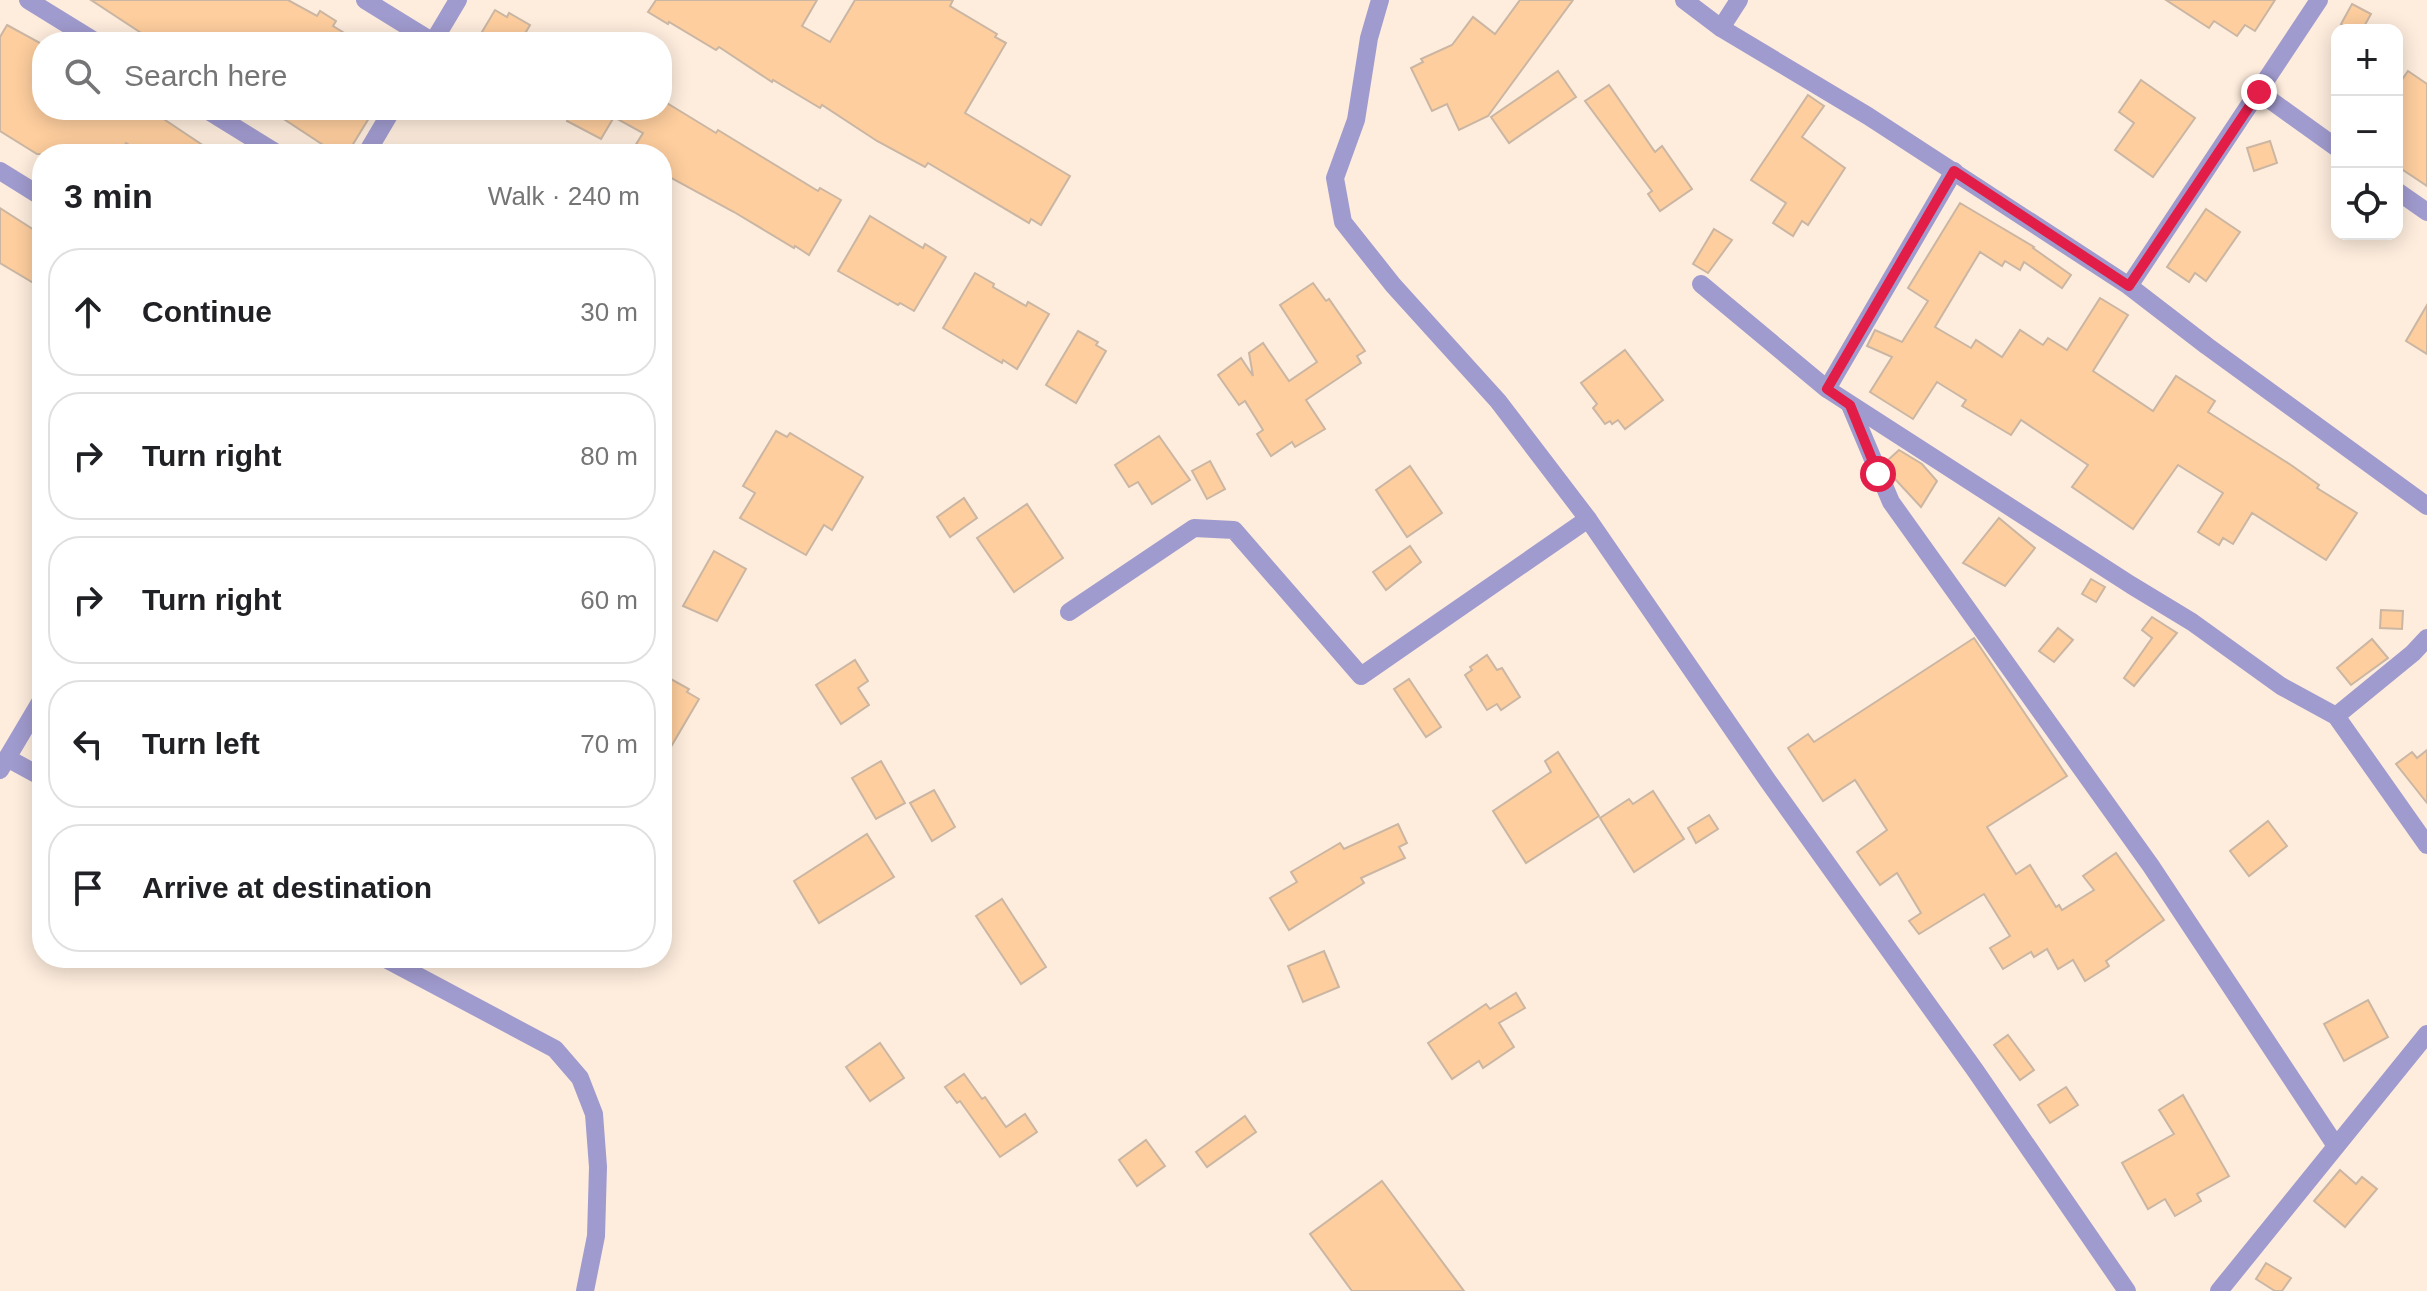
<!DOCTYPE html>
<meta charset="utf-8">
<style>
:root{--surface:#fff;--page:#f2f2f2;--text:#202124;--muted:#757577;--line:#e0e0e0}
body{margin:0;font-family:Helvetica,sans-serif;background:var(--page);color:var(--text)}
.controls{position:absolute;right:24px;top:24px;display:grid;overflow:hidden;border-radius:16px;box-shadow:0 4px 20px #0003}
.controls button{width:72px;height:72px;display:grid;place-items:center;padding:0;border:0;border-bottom:2px solid var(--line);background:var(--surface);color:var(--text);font:40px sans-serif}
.stop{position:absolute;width:24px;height:24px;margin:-18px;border:6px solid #e11d48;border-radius:50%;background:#fff}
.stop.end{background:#e11d48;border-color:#fff;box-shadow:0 2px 8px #0008}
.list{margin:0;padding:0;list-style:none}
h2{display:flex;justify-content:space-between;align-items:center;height:104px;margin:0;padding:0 32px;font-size:34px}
h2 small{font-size:26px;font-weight:400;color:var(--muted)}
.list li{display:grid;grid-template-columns:52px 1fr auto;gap:24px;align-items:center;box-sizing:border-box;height:128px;margin:0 16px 16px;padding:0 16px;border:2px solid var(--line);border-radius:32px}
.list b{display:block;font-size:30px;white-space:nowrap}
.list em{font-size:26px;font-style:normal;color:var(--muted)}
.icon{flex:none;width:44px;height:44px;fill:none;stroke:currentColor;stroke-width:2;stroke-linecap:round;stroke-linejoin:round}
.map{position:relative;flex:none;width:2427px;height:1291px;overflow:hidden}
.search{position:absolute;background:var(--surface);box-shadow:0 4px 20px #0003;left:32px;top:32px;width:640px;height:88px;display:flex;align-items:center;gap:20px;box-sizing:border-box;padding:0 28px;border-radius:32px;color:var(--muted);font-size:30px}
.panel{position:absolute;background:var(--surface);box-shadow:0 4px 20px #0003;left:32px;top:144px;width:640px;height:824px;border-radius:32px}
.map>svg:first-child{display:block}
</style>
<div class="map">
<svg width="2427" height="1291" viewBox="0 0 2427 1291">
<rect width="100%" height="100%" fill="#feeddd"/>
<g fill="#fece9e" stroke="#cab6a3" stroke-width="2">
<polygon points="91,0 288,0 317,16 320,11 336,21 333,26 359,42 155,42"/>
<polygon points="656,0 817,0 802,26 830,42 855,0 953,0 950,6 997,34 995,37 1006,43 965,113 1070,176 1041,225 1031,219 1029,223 928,163 925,167 877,141 822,105 820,108 773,80 772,82 719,47 716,50 669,22 668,24 648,12"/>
<polygon points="1520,0 1573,0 1488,116 1459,130 1447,104 1432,111 1411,68 1423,62 1421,59 1452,45 1473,17 1495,34"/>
<polygon points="2166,0 2275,0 2255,31 2245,25 2237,36 2214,21 2209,28"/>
<polygon points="2352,4 2371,14 2362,30 2352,30 2341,24"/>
<polygon points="495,10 507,17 509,13 530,25 520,42 476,42"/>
<polygon points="7,25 42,44 42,110 150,110 216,154 144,154 126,143 119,154 37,154 0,131 0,37"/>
<polygon points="1558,71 1576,97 1509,143 1491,117"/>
<polygon points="2408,71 2427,84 2427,186 2397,166 2397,87"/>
<polygon points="2141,80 2195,118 2153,177 2115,150 2134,123 2119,112"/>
<polygon points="1609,85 1655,152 1662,146 1692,189 1660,211 1648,194 1652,191 1585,101"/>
<polygon points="1808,95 1824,106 1802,137 1845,168 1808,225 1802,221 1793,236 1773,223 1786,203 1751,180"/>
<polygon points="662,100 716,133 718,130 818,191 820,188 841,200 809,255 795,246 794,248 734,212 662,173 662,154 630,154 643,133 614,117 601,139 567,121 573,110 662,110"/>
<polygon points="270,110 355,110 369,118 347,154 337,154"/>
<polygon points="2270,141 2277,163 2254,171 2247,148"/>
<polygon points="1960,203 2034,247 2033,248 2071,275 2062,288 2024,262 2020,270 2005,261 2002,266 1980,252 1935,327 1971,348 1976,340 2002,357 2020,330 2043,345 2048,338 2067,350 2100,298 2128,315 2093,371 2153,411 2176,376 2215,401 2208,412 2291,465 2319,485 2317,488 2357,513 2326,560 2252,513 2233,544 2223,538 2219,545 2198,532 2223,493 2178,465 2133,529 2072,487 2088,465 2021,420 2011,435 1962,406 1966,400 1937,382 1913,419 1870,392 1892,357 1867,346 1875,330 1902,342 1928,301 1908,288"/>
<polygon points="0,208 42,235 42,288 0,263"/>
<polygon points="2206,209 2240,232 2206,281 2195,273 2189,282 2167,267"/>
<polygon points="870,216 923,248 925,244 946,257 914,311 900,303 898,305 838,271"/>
<polygon points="1714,229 1732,240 1708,273 1693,264"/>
<polygon points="975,273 994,284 993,287 1026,306 1028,302 1049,314 1017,369 1003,360 1002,363 943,328"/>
<polygon points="1313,283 1326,301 1329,299 1365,351 1357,356 1361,363 1306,400 1325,429 1295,447 1292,442 1271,456 1257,434 1263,430 1245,401 1239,405 1218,375 1241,358 1253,376 1249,353 1263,343 1289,381 1317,362 1280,305"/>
<polygon points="2427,305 2427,354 2406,341"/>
<polygon points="1078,331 1098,342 1096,345 1106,351 1076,403 1046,385"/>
<polygon points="1625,350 1663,400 1625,429 1618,420 1612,424 1610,421 1605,424 1593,408 1597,404 1581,383"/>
<polygon points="776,431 787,437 790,433 863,477 832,530 824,525 806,555 740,518 755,493 743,486"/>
<polygon points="1159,436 1190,480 1152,504 1138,482 1129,487 1115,465"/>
<polygon points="1899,450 1922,464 1937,481 1921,507 1894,478 1887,461"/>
<polygon points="1210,461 1225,489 1207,499 1192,471"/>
<polygon points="1410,466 1442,513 1407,537 1376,490"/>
<polygon points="964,498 977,518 950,537 937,517"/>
<polygon points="1027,504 1063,558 1014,592 977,538"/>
<polygon points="1999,518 2035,548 2005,586 1963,563"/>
<polygon points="1410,546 1421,562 1386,590 1373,572"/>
<polygon points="714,551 746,569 717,621 683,606"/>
<polygon points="2091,579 2105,587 2096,602 2082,594"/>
<polygon points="2381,610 2403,611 2402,629 2380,628"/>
<polygon points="2152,617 2177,633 2134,686 2124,678 2152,638 2142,630"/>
<polygon points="2058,628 2073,640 2054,662 2039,651"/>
<polygon points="1974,638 2067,776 1987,827 2016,874 2030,865 2056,907 2059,905 2062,910 2094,890 2083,876 2116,853 2164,920 2106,961 2109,966 2085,981 2073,960 2058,969 2047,949 2034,957 2031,952 2003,969 1990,948 2010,936 1984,894 1919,934 1909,921 1921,913 1897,873 1880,885 1857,852 1887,830 1855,780 1823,801 1788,748 1808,734 1814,742"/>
<polygon points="2372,639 2388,658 2351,685 2337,668"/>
<polygon points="1487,655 1497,670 1502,668 1520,697 1501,710 1497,704 1487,710 1465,675 1472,670 1470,667"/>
<polygon points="855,660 868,681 858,688 869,705 841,724 816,685"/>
<polygon points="669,678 689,689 687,692 699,699 662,762 662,690"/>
<polygon points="1409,679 1441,727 1426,737 1394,689"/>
<polygon points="2427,750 2427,803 2396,764 2412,752 2417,758"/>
<polygon points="1558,752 1599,816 1526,863 1493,811 1551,772 1545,761"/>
<polygon points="881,761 905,803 876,819 852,778"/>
<polygon points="934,790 955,827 932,841 910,803"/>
<polygon points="1653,791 1684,839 1634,872 1600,818 1629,799 1633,804"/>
<polygon points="1709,815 1718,829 1696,843 1688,828"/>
<polygon points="2268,821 2287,846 2249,876 2230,851"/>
<polygon points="1398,824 1407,843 1399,847 1405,858 1361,878 1364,883 1289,930 1270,898 1297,882 1291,872 1340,843 1344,849"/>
<polygon points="867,834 894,877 819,923 794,881"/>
<polygon points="1002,899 1046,967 1021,984 976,916"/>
<polygon points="1324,951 1339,987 1303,1002 1288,966"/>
<polygon points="1516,993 1525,1008 1499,1023 1514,1047 1483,1068 1479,1061 1452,1079 1428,1043 1486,1004 1490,1009"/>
<polygon points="2368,1000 2388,1037 2344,1061 2324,1024"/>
<polygon points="2008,1035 2034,1070 2020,1080 1994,1045"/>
<polygon points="880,1043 904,1078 870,1101 846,1067"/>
<polygon points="964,1074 982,1099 985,1097 1006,1127 1025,1114 1037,1132 1000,1157 960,1101 957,1103 945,1087"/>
<polygon points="2066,1087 2078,1105 2050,1123 2038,1105"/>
<polygon points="2183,1095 2229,1176 2197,1194 2201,1201 2175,1216 2165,1199 2148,1209 2122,1163 2174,1134 2159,1110"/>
<polygon points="1245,1116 1256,1132 1207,1167 1196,1152"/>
<polygon points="1146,1140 1165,1166 1137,1186 1119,1160"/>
<polygon points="2340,1170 2356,1184 2362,1177 2377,1189 2345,1227 2314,1201"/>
<polygon points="1382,1181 1464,1291 1352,1291 1310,1234"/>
<polygon points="2266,1263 2291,1278 2282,1291 2275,1291 2256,1279"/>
</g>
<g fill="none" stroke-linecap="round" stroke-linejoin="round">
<g stroke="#a09bce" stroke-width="18">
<polyline points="28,0 96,42"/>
<polyline points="365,0 433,42"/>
<polyline points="1380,0 1369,38 1356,120 1335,178 1343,222 1393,285 1498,401 1588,519 1768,781 1975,1070 2127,1291"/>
<polyline points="1684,0 1721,28 1868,116 2129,286 2207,346 2427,506"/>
<polyline points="1721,28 1739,0"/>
<polyline points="433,42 458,0"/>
<polyline points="2259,92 2337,148"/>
<polyline points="207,110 278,154"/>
<polyline points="366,154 392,110"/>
<polyline points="0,171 42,197"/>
<polyline points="2397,191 2427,212"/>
<polyline points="1701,284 1827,389 2131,585 2192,622 2281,686 2336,716 2427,845"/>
<polyline points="2129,286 2319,0"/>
<polyline points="1827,389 1954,171"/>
<polyline points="1850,405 1891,502 2151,866 2336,1146"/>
<polyline points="1069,612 1194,528 1234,530 1361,676 1588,519"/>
<polyline points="2336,716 2413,653 2427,638"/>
<polyline points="7,758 42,777"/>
<polyline points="0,770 42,699"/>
<polyline points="384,958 555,1049 580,1078 594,1114 598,1167 596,1236 585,1291"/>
<polyline points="2219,1291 2427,1034"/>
</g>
</g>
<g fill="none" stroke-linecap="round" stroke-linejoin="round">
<polyline stroke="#e11d48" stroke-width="10" points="1878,474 1850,405 1827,389 1954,171 2129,286 2259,92"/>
</g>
</svg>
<div class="controls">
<button>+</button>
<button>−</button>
<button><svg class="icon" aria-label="locate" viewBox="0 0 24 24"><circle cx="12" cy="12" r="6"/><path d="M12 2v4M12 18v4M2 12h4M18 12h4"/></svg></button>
</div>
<div class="stop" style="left:1878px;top:474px"></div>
<div class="stop end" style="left:2259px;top:92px"></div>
<div class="search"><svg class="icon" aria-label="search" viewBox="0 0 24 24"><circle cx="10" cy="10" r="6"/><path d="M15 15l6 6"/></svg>Search here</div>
<section class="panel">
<h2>3 min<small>Walk · 240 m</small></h2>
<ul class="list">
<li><svg class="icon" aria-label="ahead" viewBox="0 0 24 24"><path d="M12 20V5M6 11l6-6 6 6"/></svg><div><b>Continue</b></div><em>30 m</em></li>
<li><svg class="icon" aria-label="right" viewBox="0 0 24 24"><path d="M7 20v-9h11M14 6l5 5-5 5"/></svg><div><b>Turn right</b></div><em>80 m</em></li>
<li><svg class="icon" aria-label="right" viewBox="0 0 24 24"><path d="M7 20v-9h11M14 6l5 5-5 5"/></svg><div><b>Turn right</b></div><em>60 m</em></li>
<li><svg class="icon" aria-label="left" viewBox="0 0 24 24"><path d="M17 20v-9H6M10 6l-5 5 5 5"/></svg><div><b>Turn left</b></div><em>70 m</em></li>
<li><svg class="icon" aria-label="arrive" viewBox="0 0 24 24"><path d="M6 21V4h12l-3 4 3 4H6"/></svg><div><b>Arrive at destination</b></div></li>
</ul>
</section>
</div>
